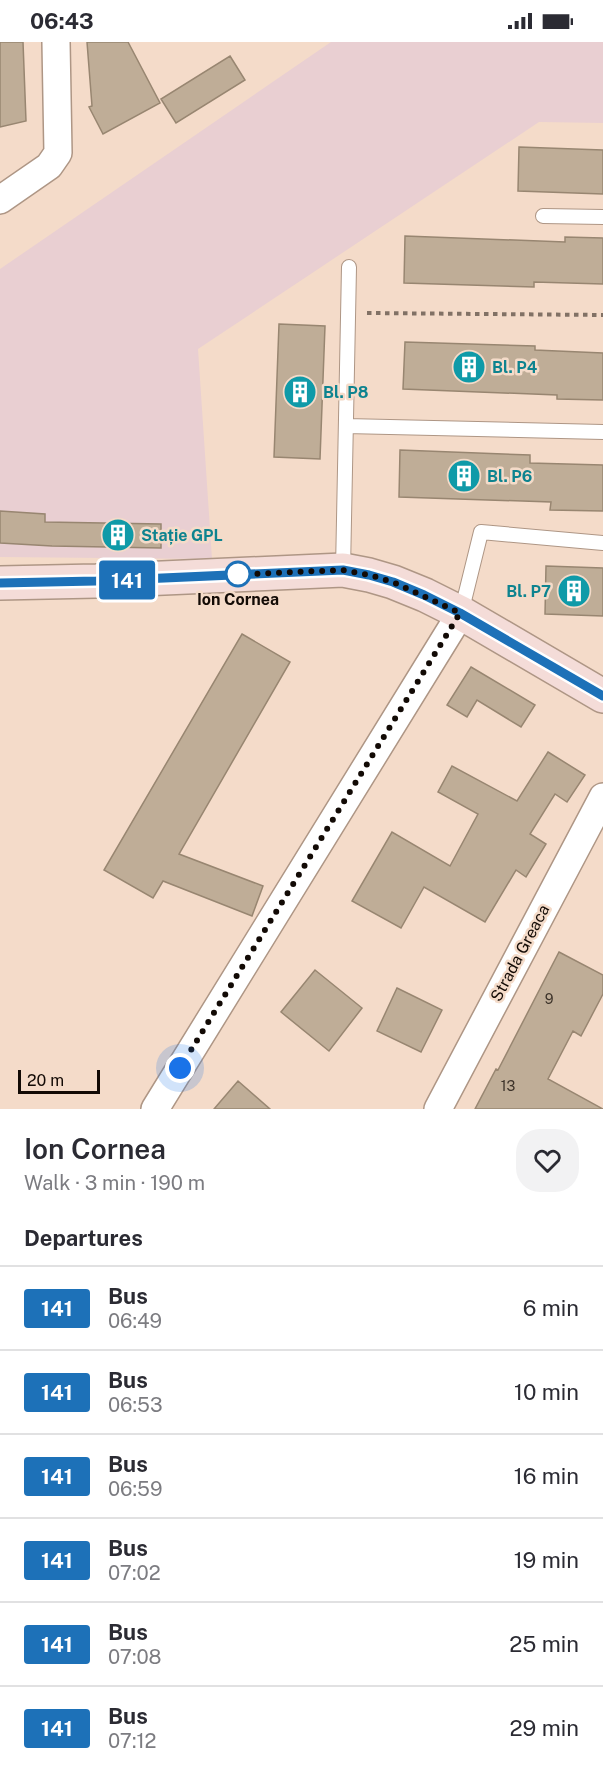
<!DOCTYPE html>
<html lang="en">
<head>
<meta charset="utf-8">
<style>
  :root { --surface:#fff; --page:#f2f2f3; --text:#2b2b33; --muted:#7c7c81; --line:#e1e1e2 }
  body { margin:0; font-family:"Public Sans",sans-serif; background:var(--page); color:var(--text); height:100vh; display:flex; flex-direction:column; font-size:22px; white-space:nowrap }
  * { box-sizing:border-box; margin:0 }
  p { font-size:20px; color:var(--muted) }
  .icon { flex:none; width:33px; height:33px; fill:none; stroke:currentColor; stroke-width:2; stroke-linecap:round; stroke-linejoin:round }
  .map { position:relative; height:1067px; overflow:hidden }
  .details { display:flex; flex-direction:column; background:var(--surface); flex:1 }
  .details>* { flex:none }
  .badge { padding:0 12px; border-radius:4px; font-size:21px; line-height:39px }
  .scale { position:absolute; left:18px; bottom:15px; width:82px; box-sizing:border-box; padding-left:6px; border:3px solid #120a05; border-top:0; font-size:16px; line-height:21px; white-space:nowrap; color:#120a05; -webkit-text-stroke:4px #f4dbc9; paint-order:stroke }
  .you { position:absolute; width:30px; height:30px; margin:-15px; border:4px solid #fff; border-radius:50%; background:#1a73e8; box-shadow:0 0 0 9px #1a73e833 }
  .map>.badge { position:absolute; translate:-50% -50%; box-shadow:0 0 0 3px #fff }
  h2 { padding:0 24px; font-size:22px; line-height:54px }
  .round { display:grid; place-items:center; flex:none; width:63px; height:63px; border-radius:24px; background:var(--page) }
  .headline { display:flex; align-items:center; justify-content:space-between; height:102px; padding:0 24px }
  h1 { font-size:28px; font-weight:600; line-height:45px }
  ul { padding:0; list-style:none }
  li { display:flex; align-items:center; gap:18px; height:84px; padding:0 24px; border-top:2px solid var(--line) }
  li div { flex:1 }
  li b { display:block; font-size:22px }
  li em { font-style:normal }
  li .badge { min-width:66px; font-weight:700; text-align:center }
  .status { display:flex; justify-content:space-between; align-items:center; height:42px; padding:0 30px; background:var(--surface); direction:ltr }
  .status svg { height:16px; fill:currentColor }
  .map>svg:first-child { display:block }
  .industrial { fill:#e9cfd2 }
  .building { fill:#bfad97; stroke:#988671; stroke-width:1.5 }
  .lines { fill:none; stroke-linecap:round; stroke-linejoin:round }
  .lane-casing { stroke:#ae9685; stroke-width:16 }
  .street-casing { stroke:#ae9685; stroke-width:30 }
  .secondary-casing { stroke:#ae9685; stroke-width:36 }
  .path { stroke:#817165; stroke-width:4; stroke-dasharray:4.5 4.5; stroke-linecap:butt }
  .lane { stroke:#fff; stroke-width:14 }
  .street { stroke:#fff; stroke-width:27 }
  .secondary { stroke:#f4dcd8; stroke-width:33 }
  .line-casing { stroke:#fff; stroke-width:14 }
  .line { stroke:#1d71b8; stroke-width:9 }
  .walk { stroke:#120a05; stroke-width:6; stroke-dasharray:0 10.8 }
  .stop-dot { fill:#fff; stroke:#1d71b8; stroke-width:3 }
  .labels { text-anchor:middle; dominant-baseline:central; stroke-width:5; stroke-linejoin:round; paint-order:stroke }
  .number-label { font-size:14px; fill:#3d332a }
  .culture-label { font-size:16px; font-weight:bold; fill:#0d838f; stroke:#f4dbc9; text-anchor:start }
  .stop-label { font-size:16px; font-weight:bold; fill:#120a05; stroke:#f4dbc9 }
  .street-label { font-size:16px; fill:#120a05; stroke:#f4dbc9 }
</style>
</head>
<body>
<div class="status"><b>06:43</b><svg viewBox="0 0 49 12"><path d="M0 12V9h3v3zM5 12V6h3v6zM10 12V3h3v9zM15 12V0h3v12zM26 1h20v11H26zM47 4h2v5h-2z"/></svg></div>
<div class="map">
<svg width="603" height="1067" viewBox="0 0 603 1067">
  <rect width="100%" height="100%" fill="#f4dbc9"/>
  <!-- industrial -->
  <path class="industrial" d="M 331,0 L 603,0 L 603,81 L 539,80 L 198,307 L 212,517 L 0,515 L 0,227 Z"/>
  <!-- building -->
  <path class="building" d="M 0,0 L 23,0 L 26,79 L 0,85 Z
    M 87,0 L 128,0 L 160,61 L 103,92 L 89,65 L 92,64 Z
    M 230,14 L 245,38 L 176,81 L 161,57 Z
    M 519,105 L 603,108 L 603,152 L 518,149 Z
    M 405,194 L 565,200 L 565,195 L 603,196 L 603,242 L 534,240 L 534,245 L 404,241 Z
    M 279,282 L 325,284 L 320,417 L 274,415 Z
    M 405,300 L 535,304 L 535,308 L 603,311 L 603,358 L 557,357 L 557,353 L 403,347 Z
    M 400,408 L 530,413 L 530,421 L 603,423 L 603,469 L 550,468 L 551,460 L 399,455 Z
    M 0,469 L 45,472 L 45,480 L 161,482 L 161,506 L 52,504 L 0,501 Z
    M 546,524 L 603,526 L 603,574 L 545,572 Z
    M 242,592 L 290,620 L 179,812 L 263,844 L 252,874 L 163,839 L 153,856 L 104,828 Z
    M 471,625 L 535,663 L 521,685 L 477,658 L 467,675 L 447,663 Z
    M 548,710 L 585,733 L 567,760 L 555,752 L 530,792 L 546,802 L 526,835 L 516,828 L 485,880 L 424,845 L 401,886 L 352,859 L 392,790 L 450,824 L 478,772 L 438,750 L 452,724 L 517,759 Z
    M 559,910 L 603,933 L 603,952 L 581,994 L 573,989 L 548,1037 L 603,1067 L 475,1067 L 496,1027 L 498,1028 Z
    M 315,928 L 362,966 L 329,1009 L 281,970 Z
    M 397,946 L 442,968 L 421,1010 L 377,989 Z
    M 238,1039 L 270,1067 L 214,1067 Z"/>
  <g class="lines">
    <!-- lane casing -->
    <g class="lane-casing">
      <path id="lane" d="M 543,174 L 603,175
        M 346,384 L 603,390
        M 343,528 L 349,225
        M 461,571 L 481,490 L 603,501"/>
    </g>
    <!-- street casing -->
    <g class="street-casing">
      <path id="street" d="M 0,158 L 49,124 L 58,111 L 56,0
        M 155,1067 L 461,571
        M 438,1067 L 603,755"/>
    </g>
    <!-- secondary casing -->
    <g class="secondary-casing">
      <path id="secondary" d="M 0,541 L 96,539 L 343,528 L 369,533 L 393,540 L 425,553 L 461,571 L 603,654"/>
    </g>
    <!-- path -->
    <path class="path" d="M 367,271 L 603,273"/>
    <!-- lane -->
    <use href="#lane" class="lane"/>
    <!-- street -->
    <use href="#street" class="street"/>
    <!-- secondary -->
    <use href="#secondary" class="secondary"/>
  </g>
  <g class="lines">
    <!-- line casing -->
    <g class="line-casing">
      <path id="line" d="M 0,541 L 96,539 L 343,528 L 369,533 L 393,540 L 424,553 L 460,571 L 603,654"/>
    </g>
    <!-- line -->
    <use href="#line" class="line"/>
    <!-- walk -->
    <path class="walk" d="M 180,1026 L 460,571 L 393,540 L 369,533 L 343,528 L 227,533 L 238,532"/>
  </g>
  <!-- icons -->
  <defs>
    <g id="building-disc" transform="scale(1.725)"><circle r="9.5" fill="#0f9aa8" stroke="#f4dbc9"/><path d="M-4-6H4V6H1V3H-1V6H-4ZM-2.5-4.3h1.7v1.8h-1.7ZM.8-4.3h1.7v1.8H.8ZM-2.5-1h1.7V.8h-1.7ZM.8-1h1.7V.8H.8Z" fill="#fff"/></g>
  </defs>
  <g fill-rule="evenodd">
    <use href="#building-disc" x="469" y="325"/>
    <use href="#building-disc" x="300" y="350"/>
    <use href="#building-disc" x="464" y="434"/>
    <use href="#building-disc" x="118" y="493"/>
    <use href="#building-disc" x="574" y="549"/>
  </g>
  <!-- markers -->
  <circle class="stop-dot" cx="238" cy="532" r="12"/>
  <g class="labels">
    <!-- number labels -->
    <g class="number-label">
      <text x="549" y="957">9</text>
      <text x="508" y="1044">13</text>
    </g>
    <!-- culture labels -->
    <g class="culture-label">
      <text x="492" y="325">Bl. P4</text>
      <text x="323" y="350">Bl. P8</text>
      <text x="487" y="434">Bl. P6</text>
      <text x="141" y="493">Stație GPL</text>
      <text x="551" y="549" text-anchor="end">Bl. P7</text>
    </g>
    <!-- stop labels -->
    <g class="stop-label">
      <text x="238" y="557">Ion Cornea</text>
    </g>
    <!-- street labels -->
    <g class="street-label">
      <text transform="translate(520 911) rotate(-62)">Strada Greaca</text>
    </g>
  </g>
</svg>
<div class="scale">20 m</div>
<div class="you" style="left:180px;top:1026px"></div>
<b class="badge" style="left:127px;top:538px;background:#1d71b8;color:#fff">141</b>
</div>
<section class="details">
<div class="headline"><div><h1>Ion Cornea</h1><p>Walk · 3 min · 190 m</p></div><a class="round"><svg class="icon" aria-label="heart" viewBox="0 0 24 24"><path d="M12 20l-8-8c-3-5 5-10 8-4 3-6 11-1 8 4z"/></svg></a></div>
<h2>Departures</h2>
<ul>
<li><span class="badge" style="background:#1d71b8;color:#fff">141</span><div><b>Bus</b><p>06:49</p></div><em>6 min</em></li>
<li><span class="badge" style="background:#1d71b8;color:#fff">141</span><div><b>Bus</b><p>06:53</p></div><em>10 min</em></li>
<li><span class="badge" style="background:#1d71b8;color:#fff">141</span><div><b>Bus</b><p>06:59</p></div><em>16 min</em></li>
<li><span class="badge" style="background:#1d71b8;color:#fff">141</span><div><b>Bus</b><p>07:02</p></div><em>19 min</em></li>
<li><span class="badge" style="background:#1d71b8;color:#fff">141</span><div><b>Bus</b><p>07:08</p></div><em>25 min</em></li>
<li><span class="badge" style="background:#1d71b8;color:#fff">141</span><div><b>Bus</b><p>07:12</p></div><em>29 min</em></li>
</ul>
</section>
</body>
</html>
